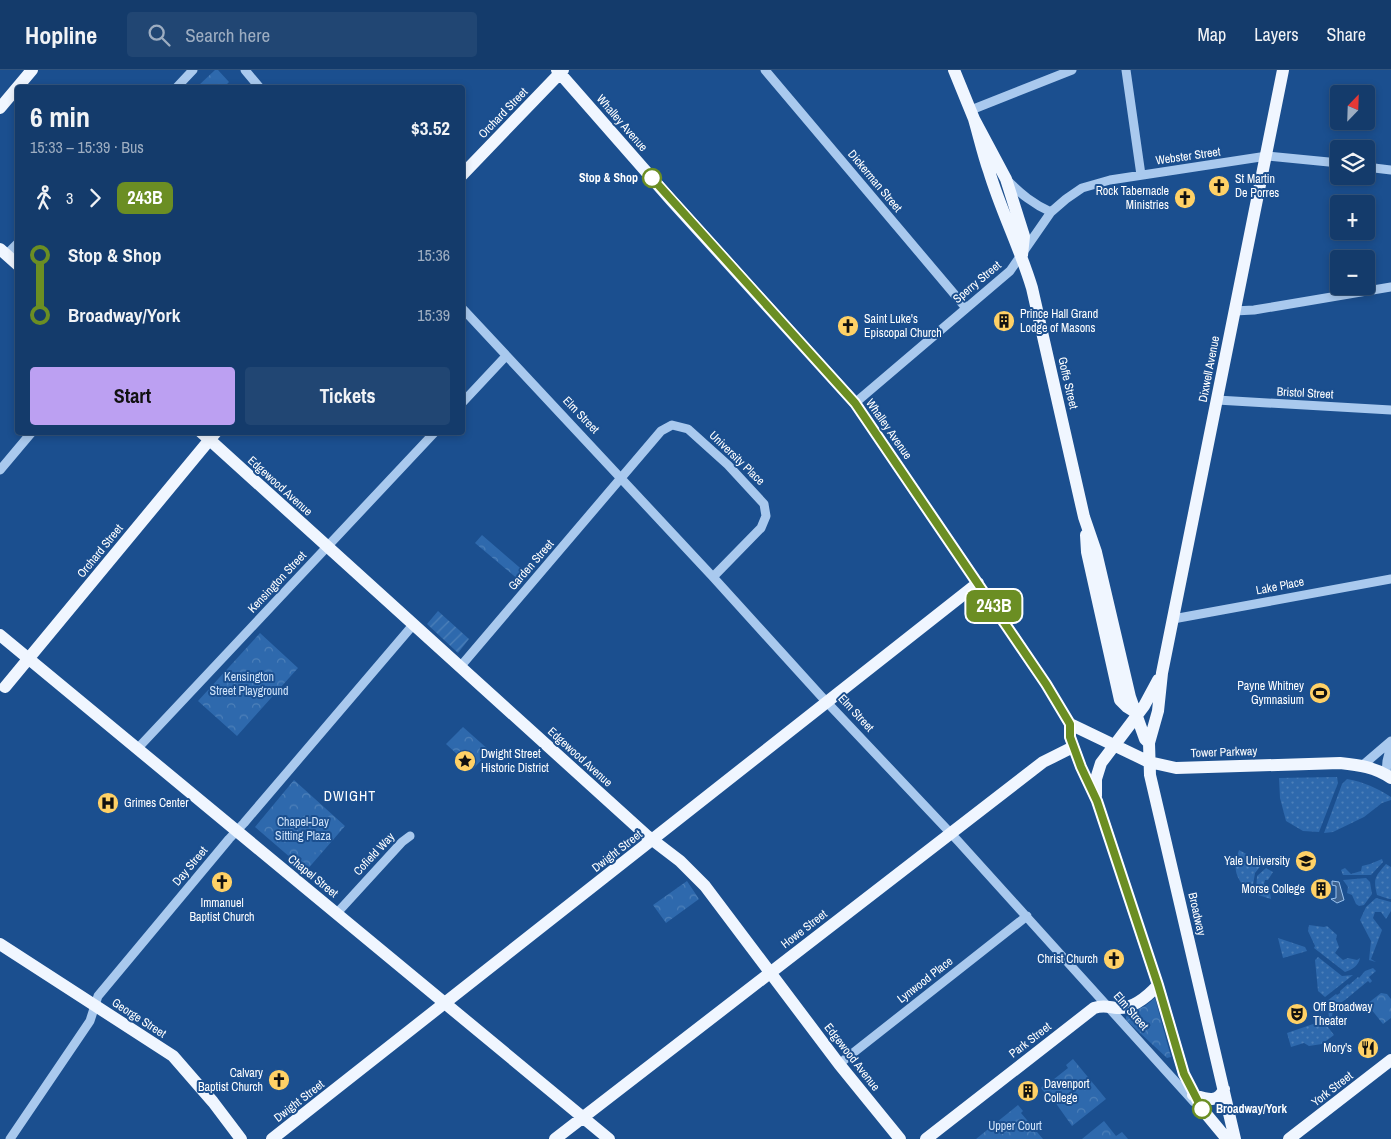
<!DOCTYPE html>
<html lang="en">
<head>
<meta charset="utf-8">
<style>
  :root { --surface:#143b6b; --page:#214673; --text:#f1f3f6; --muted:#9dadc1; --line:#33557e; --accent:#bca0f2 }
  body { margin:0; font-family:"Archivo Narrow",sans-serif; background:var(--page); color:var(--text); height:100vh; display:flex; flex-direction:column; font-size:19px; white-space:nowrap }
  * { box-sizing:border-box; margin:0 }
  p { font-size:16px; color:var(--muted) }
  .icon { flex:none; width:28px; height:28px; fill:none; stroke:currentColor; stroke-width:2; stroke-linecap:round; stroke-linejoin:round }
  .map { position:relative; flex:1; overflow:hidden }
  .panel { position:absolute; left:15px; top:15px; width:450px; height:350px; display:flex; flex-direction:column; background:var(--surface); border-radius:5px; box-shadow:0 2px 8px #0003,0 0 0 1px var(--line) }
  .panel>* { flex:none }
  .badge { padding:0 10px; border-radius:8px; font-size:18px; line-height:32px }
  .needle { width:32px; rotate:23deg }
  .buttons { position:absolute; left:1330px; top:15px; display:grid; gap:10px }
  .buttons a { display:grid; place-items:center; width:45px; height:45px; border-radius:5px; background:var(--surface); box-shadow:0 2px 8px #0003,0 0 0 1px var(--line); font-size:25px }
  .map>.badge { position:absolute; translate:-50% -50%; box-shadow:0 0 0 2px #fff }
  .legs { display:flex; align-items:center; gap:8px; height:55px; padding:0 15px; font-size:16px }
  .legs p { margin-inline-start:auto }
  .overview { display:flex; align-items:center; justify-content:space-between; height:85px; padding:0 15px }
  h1 { font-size:28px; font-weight:800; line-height:38px }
  .primary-button { display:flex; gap:10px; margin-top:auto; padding:10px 15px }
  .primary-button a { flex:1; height:58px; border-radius:5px; background:var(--accent); color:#111; font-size:20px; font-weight:800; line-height:58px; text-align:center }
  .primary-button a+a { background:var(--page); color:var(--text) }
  ul { padding:0 15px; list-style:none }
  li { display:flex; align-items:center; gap:18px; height:60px; font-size:19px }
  li i { display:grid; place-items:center; width:8px; height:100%; margin:0 6px; background:currentColor }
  li i::after { content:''; width:12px; height:12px; margin:-6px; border:4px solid; border-radius:50%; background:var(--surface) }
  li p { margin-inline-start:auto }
  li:first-child i { background:linear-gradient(#0000 50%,currentColor 0) }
  li:last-child i { background:linear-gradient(currentColor 50%,#0000 0) }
  header { display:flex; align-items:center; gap:30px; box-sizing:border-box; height:70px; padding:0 25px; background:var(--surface); border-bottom:1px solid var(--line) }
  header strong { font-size:24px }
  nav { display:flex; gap:28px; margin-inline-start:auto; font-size:18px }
  .search { width:350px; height:45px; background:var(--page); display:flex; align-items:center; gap:12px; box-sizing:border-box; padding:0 18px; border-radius:5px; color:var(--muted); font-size:19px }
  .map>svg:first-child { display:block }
  .grass { fill:url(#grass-dots) }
  .park { fill:url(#park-crowns) }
  .garden { fill:url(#garden-furrows) }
  .pitch { fill:#2e69ad }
  .water { fill:#3c6290; stroke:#9cc4f0 }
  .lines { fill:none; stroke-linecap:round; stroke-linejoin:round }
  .minor { stroke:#a9c9ee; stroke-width:9 }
  .major { stroke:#f0f6ff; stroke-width:12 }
  .line-1-casing { stroke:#fff; stroke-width:11 }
  .line-1 { stroke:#6b8e23; stroke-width:8 }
  .stop-1-dot { fill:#fff; stroke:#6b8e23; stroke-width:2.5 }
  .labels { text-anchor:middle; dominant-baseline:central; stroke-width:4; stroke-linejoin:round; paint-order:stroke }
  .street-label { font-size:12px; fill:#fff; stroke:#1b4f8f }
  .stop-label { font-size:12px; font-weight:bold; fill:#fff; stroke:#1b4f8f; text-anchor:end }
  .poi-label { font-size:12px; fill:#fff; stroke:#1b4f8f; text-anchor:start }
  .park-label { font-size:12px; fill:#cfe3fa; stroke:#1b4f8f }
  .neighbourhood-label { font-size:14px; letter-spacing:1px; fill:#fff; stroke:#1b4f8f }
</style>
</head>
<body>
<header>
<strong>Hopline</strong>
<div class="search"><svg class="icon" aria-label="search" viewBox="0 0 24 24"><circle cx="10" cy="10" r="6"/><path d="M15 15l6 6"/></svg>Search here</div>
<nav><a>Map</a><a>Layers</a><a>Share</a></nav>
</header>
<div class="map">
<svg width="1391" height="1069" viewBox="0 0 1391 1069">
  <defs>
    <pattern id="grass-dots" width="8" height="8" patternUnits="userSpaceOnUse" patternTransform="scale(1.25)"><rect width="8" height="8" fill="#2e69ad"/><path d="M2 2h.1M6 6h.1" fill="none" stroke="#4d80b9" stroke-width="1.8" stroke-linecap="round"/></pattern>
    <pattern id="park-crowns" width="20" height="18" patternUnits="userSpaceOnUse" patternTransform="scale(1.25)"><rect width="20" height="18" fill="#2e69ad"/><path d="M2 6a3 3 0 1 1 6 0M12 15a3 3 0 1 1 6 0" fill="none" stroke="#4d80b9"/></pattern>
    <pattern id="garden-furrows" width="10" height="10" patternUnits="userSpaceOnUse" patternTransform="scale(1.25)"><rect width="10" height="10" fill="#2e69ad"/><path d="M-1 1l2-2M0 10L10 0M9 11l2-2" fill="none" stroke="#4d80b9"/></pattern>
  </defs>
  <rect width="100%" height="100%" fill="#1b4f8f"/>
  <!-- grass -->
  <path class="grass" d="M 1337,707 L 1338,713 L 1319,762 L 1303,761 L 1286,751 L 1280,728 L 1279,708 Z
    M 1347,709 C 1364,712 1377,718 1391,727 L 1391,730 L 1382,733 L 1364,747 L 1333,762 L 1324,763 L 1342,714 Z
    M 1239,780 L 1263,793 L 1255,803 L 1252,821 L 1249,823 C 1236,807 1232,801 1239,780 Z
    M 1382,789 L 1383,792 L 1371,805 L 1343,805 L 1341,800 L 1345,798 L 1351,804 L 1361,801 L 1362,796 L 1370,794 Z
    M 1386,794 L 1391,797 L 1391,829 L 1389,829 L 1377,825 C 1373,808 1375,807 1386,794 Z
    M 1266,798 L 1273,802 L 1268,810 L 1265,810 L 1264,814 L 1269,816 L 1271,829 L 1258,825 L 1256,821 L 1257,806 Z
    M 1366,808 L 1370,812 L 1372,824 L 1364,835 L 1359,836 L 1356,834 L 1352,825 L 1347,823 L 1348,817 L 1343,810 Z
    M 1376,828 L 1391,832 L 1391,841 L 1386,849 L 1381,842 L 1375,842 L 1373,848 L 1382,860 L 1371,889 L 1376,892 L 1369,890 L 1371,871 L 1360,850 L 1366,837 Z
    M 1309,855 L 1324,857 L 1327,856 L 1337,865 L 1336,869 L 1339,877 L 1335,883 L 1343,890 L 1348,888 L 1357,890 L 1360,888 C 1359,895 1352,900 1345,902 L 1314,878 L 1315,876 L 1308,861 Z
    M 1278,868 L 1305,877 L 1307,881 L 1283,888 Z
    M 1318,887 L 1342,906 L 1353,905 L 1325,927 L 1318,921 L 1315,890 Z
    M 1373,898 L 1376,901 L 1369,907 L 1372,911 L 1370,913 L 1368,911 L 1345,930 L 1333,937 L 1332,947 L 1329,947 L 1327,931 L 1336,924 L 1337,925 L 1340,923 L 1340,921 L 1348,914 L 1349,915 L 1358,907 L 1359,908 L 1365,901 Z
    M 1319,952 L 1320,954 L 1324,952 L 1334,965 L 1322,974 L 1309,976 L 1304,973 L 1291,977 L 1287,963 Z"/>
  <!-- park -->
  <path class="park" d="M 215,0 L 218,0 L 229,12 L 224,17 L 199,17 L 198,16 Z
    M 482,465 L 526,503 L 520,511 L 475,473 Z
    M 260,563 L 298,598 L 237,666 L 198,631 Z
    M 463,657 L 490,681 L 473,699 L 446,674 Z
    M 294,710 L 345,756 L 306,801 L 255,757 Z
    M 687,811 L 699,829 L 666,853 L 653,835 Z
    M 1381,923 L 1387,924 L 1391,929 L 1391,948 L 1383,954 L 1367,934 Z
    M 1155,928 L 1171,987 L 1167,988 L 1126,950 L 1126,947 L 1128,944 L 1145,936 Z
    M 1073,989 L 1106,1029 L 1072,1056 L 1050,1025 L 1048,1027 L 1041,1018 L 1043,1016 L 1044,1017 L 1068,998 L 1066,995 Z
    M 1018,1035 L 1023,1041 L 1021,1043 L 1043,1069 L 976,1069 Z
    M 1104,1051 L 1116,1066 L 1122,1062 L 1128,1069 L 1082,1069 Z"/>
  <!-- garden -->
  <path class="garden" d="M 438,541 L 469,569 L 458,583 L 427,554 Z"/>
  <!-- pitch -->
  <path class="pitch" d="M 324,743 L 340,757 L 317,784 L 301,770 Z"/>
  <!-- water -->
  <path class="water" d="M 1332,811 L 1339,812 L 1344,830 L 1337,833 L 1331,829 L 1336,828 L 1336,816 L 1332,815 Z"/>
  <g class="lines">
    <!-- minor -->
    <path class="minor" d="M 245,0 L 260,18
      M 765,0 L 966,238
      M 1126,0 L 1141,105
      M 176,18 L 193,0
      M 971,40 L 1072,0
      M 1366,97 L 1391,100
      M 1007,110 C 1021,124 1033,134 1051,142
      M 6,185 L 18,173
      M 462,238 L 713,507 L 821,626 L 958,771 L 1194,1032
      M 1234,241 L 1254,240 L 1391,217
      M 1217,330 L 1391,340
      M 462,333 L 506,286
      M 855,333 L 1010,201 L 1051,142 L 1066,129 L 1082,118 L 1110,110 L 1267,86 L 1339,93
      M 0,400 L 32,362
      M 1173,549 L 1391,509
      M 460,597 L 661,361 L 672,355 L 688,359 L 728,395 L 764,434 L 766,446 L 761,458 L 713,507
      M 138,678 L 435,362
      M 1363,695 L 1391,671
      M 1386,704 L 1387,691 L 1391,675
      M 337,843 L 402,772 L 410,766
      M 839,994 L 1027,846
      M 10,1069 L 90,951 L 98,926 L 229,769 L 244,753 L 413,555"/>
    <!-- major -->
    <path class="major" d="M 557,0 L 671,130 L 855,333 L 1046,614 L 1070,654 L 1070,667 L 1081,697 L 1097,731 L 1158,915 L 1184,1004 L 1202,1039 L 1227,1069
      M 954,0 L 974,49 L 1006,109 L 1024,166 L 1022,185
      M 0,38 L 32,0
      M 974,49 C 979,66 983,84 989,101 C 1001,141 1020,178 1032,218 L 1084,447 L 1096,482 L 1130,627 L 1145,669 L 1149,673
      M 462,105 L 563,0
      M 0,179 L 18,195
      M 201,362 L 646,765 L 680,791 L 705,816 L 839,994 L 900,1069
      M 1086,465 L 1087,482 L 1120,630 L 1127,637 L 1135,642
      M 0,565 L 609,1069
      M 5,617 L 216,362
      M 1070,654 L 1149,692 L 1176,698 L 1340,693 C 1359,695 1375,697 1391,708
      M 1096,726 L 1096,709 L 1101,693 L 1144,636 L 1158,610
      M 0,874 L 173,986 L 213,1032 L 241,1069
      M 1193,1025 C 1206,1029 1218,1034 1224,1019
      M 272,1069 L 978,513
      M 555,1069 L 1043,692 L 1073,677
      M 926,1069 L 1094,938 C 1103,935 1108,937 1117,938 C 1133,939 1148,926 1158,915
      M 1235,1069 L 1150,705 L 1149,673 L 1158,641 L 1162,603 L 1283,0
      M 1289,1069 L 1391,990"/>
  </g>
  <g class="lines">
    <!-- line-1 casing -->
    <g class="line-1-casing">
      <path id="line-1" d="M 652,108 L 855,333 L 1046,614 L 1070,654 L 1070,667 L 1081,697 L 1097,731 L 1158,915 L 1184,1004 L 1202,1039"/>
    </g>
    <!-- line-1 -->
    <use href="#line-1" class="line-1"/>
  </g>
  <!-- icons -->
  <defs>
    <g id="church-disc" transform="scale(1.125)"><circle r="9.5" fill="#ffd166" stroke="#1b4f8f"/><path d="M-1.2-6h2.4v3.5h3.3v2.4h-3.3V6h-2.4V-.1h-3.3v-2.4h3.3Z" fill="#111"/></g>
    <g id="building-disc" transform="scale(1.125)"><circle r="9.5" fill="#ffd166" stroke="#1b4f8f"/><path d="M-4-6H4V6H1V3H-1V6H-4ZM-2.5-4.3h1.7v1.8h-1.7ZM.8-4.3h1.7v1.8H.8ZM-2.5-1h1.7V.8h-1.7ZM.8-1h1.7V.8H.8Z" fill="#111"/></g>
    <g id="stadium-disc" transform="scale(1.125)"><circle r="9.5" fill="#ffd166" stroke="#1b4f8f"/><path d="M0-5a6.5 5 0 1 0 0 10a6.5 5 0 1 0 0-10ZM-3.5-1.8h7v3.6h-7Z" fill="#111"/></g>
    <g id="sight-disc" transform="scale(1.125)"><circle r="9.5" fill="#ffd166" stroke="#1b4f8f"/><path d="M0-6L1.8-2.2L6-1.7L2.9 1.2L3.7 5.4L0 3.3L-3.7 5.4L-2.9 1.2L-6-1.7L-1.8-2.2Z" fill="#111"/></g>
    <g id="hospital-disc" transform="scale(1.125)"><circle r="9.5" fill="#ffd166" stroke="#1b4f8f"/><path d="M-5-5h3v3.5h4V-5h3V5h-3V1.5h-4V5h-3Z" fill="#111"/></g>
    <g id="university-disc" transform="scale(1.125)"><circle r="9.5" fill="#ffd166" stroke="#1b4f8f"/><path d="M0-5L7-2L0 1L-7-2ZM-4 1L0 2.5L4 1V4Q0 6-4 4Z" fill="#111"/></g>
    <g id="theatre-disc" transform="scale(1.125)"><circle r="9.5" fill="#ffd166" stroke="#1b4f8f"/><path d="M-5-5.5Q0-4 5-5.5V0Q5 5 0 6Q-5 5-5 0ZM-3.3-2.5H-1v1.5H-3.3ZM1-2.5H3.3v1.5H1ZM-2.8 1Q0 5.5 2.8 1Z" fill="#111"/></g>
    <g id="restaurant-disc" transform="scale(1.125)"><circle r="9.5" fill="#ffd166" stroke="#1b4f8f"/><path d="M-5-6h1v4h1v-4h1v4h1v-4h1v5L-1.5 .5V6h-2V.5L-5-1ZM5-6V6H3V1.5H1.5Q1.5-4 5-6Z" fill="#111"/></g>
  </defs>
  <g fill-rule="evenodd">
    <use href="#church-disc" x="1219" y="116"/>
    <use href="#church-disc" x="1185" y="128"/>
    <use href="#building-disc" x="1004" y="251"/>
    <use href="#church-disc" x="848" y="256"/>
    <use href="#stadium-disc" x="1320" y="623"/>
    <use href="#sight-disc" x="465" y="691"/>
    <use href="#hospital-disc" x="108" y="733"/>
    <use href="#university-disc" x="1306" y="791"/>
    <use href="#church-disc" x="222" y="812"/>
    <use href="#building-disc" x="1321" y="819"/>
    <use href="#church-disc" x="1114" y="889"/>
    <use href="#theatre-disc" x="1297" y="944"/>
    <use href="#restaurant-disc" x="1368" y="978"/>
    <use href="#church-disc" x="279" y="1010"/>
    <use href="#building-disc" x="1028" y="1021"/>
  </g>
  <!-- markers -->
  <g class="stop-1-dot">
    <circle cx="652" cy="108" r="9"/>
    <circle cx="1202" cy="1039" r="9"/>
  </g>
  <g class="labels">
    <!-- street labels -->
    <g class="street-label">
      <text transform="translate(503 43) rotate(-46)">Orchard Street</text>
      <text transform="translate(622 53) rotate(49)">Whalley Avenue</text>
      <text transform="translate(1188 86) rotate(-8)">Webster Street</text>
      <text transform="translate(875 111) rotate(50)">Dickerman Street</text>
      <text transform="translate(977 212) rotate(-40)">Sperry Street</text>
      <text transform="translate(1209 299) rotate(-79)">Dixwell Avenue</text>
      <text transform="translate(1068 313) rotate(77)">Goffe Street</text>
      <text transform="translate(1305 323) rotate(3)">Bristol Street</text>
      <text transform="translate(581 345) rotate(46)">Elm Street</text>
      <text transform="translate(889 359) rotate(55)">Whalley Avenue</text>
      <text transform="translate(737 388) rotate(44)">University Place</text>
      <text transform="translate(280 416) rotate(42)">Edgewood Avenue</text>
      <text transform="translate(100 481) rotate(-51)">Orchard Street</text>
      <text transform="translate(531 495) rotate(-49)">Garden Street</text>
      <text transform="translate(277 512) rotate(-47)">Kensington Street</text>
      <text transform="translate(1280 516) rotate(-11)">Lake Place</text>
      <text transform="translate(856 643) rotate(47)">Elm Street</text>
      <text transform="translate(1224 682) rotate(-2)">Tower Parkway</text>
      <text transform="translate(580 687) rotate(42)">Edgewood Avenue</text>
      <text transform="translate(617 781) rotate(-38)">Dwight Street</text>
      <text transform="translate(374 784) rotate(-47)">Cofield Way</text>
      <text transform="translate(190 796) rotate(-50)">Day Street</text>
      <text transform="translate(313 806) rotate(39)">Chapel Street</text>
      <text transform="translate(1197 844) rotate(77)">Broadway</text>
      <text transform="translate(804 859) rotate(-38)">Howe Street</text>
      <text transform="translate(925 910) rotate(-38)">Lynwood Place</text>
      <text transform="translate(1131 941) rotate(49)">Elm Street</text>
      <text transform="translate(139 948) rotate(33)">George Street</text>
      <text transform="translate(1030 970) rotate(-38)">Park Street</text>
      <text transform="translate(852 987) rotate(52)">Edgewood Avenue</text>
      <text transform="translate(1332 1019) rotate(-38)">York Street</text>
      <text transform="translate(299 1031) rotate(-38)">Dwight Street</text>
    </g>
    <!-- stop labels -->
    <g class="stop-label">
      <text x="638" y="108">Stop &amp; Shop</text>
      <text x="1216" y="1039" text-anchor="start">Broadway/York</text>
    </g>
    <!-- poi labels -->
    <g class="poi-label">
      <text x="1235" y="109">St Martin<tspan x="1235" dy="14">De Porres</tspan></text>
      <text x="1169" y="121" text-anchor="end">Rock Tabernacle<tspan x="1169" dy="14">Ministries</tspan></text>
      <text x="1020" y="244">Prince Hall Grand<tspan x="1020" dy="14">Lodge of Masons</tspan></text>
      <text x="864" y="249">Saint Luke's<tspan x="864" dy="14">Episcopal Church</tspan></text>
      <text x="1304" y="616" text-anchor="end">Payne Whitney<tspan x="1304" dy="14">Gymnasium</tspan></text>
      <text x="481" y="684">Dwight Street<tspan x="481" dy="14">Historic District</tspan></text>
      <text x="124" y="733">Grimes Center</text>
      <text x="1290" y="791" text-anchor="end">Yale University</text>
      <text x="1305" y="819" text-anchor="end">Morse College</text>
      <text x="222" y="833" text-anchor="middle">Immanuel<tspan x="222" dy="14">Baptist Church</tspan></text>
      <text x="1098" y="889" text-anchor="end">Christ Church</text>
      <text x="1313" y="937">Off Broadway<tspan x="1313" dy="14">Theater</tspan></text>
      <text x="1352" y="978" text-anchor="end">Mory's</text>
      <text x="263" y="1003" text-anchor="end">Calvary<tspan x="263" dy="14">Baptist Church</tspan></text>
      <text x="1044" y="1014">Davenport<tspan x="1044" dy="14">College</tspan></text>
    </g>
    <!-- park labels -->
    <g class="park-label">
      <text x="249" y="607">Kensington<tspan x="249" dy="14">Street Playground</tspan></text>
      <text x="303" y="752">Chapel-Day<tspan x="303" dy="14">Sitting Plaza</tspan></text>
      <text x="1015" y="1056">Upper Court</text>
    </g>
    <!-- neighbourhood labels -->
    <g class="neighbourhood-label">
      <text x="350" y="726">DWIGHT</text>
    </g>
  </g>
</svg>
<div class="buttons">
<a><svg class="needle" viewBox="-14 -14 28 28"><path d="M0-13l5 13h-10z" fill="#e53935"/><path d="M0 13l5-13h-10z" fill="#9dadc1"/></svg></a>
<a><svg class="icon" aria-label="layers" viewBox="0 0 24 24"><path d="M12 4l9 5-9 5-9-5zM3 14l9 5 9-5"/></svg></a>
<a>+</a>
<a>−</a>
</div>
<b class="badge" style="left:994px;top:536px;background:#6b8e23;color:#fff">243B</b>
<section class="panel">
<div class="overview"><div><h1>6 min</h1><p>15:33 – 15:39 · Bus</p></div><b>$3.52</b></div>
<div class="legs"><svg class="icon" aria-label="walk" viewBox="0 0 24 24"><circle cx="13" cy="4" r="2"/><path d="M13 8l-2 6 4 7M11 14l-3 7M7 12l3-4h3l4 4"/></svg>3<svg class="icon" aria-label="forward" viewBox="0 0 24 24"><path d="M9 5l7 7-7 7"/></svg><b class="badge" style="background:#6b8e23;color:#fff">243B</b></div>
<ul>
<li><i style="color:#6b8e23"></i><b>Stop &amp; Shop</b><p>15:36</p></li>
<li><i style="color:#6b8e23"></i><b>Broadway/York</b><p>15:39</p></li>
</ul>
<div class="primary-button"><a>Start</a><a>Tickets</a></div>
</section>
</div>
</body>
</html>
